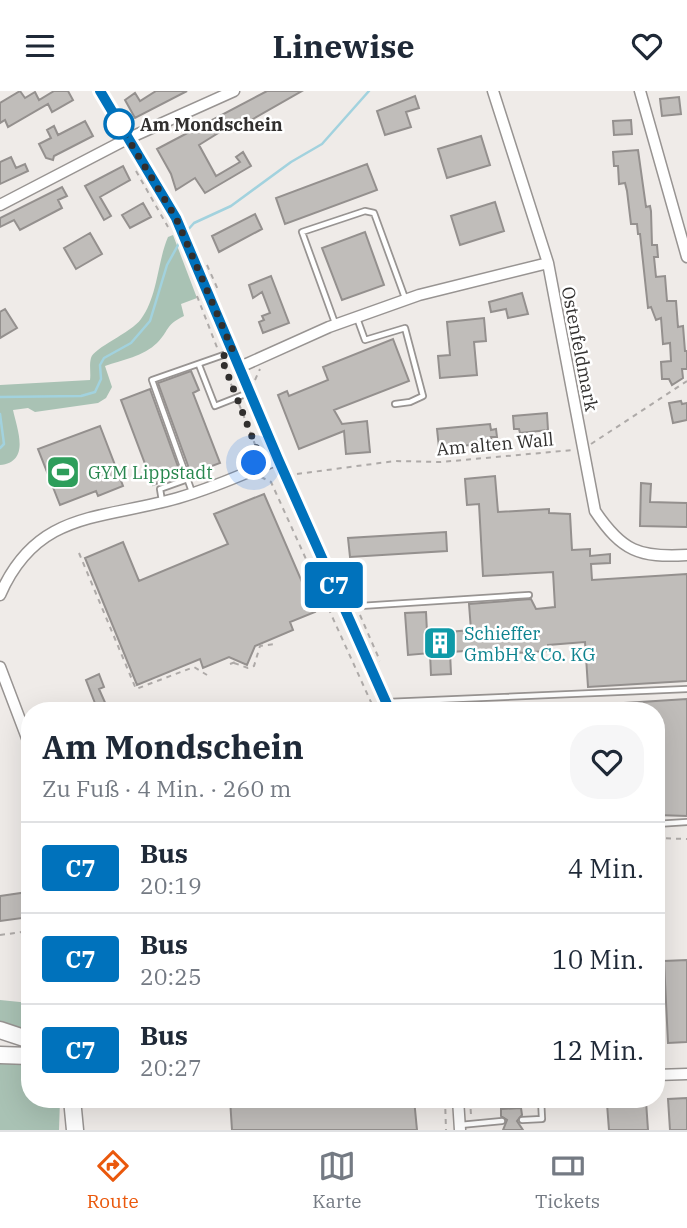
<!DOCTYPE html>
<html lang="de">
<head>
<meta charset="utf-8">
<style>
  :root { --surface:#fff; --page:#f6f6f7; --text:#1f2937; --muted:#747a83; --line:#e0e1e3; --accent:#ea580c }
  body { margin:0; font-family:"IBM Plex Serif",serif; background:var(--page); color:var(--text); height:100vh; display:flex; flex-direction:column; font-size:26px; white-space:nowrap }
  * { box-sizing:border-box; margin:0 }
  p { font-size:23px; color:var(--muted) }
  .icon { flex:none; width:38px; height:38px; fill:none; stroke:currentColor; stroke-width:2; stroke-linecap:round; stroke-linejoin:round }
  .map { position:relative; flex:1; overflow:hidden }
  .drawer { position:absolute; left:21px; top:611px; width:644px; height:406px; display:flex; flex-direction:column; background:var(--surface); border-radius:28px; box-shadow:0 7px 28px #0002 }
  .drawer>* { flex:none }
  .badge { padding:0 14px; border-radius:5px; font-size:24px; line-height:46px }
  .you { position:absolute; width:35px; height:35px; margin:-18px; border:5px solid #fff; border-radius:50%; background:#1a73e8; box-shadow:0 0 0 10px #1a73e833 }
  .map>.badge { position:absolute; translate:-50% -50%; box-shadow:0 0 0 4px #fff }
  .round { display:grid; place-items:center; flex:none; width:74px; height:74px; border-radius:28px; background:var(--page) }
  .summary { display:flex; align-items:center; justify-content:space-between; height:119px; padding:0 21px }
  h1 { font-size:33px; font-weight:700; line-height:52px }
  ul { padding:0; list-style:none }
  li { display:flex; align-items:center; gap:21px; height:91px; padding:0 21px; border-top:2px solid var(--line) }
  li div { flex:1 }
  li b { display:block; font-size:26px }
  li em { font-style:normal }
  li .badge { min-width:77px; font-weight:700; text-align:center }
  header { display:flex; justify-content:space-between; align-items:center; height:91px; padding:0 21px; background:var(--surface); font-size:32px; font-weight:700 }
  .menu { display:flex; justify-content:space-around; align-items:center; height:98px; border-top:2px solid var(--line); background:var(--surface); font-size:19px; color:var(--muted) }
  .menu a { display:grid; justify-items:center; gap:4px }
  .menu .active { color:var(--accent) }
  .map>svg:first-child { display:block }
  .green { fill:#a9c2b4 }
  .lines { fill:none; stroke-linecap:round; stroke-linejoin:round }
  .stream { stroke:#a2d2de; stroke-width:2.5 }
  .building { fill:#c0bdba; stroke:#94908e; stroke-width:2 }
  .service-casing { stroke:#989492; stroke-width:8 }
  .minor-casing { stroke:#989492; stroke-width:13 }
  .trunk-casing { stroke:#989492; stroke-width:19 }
  .path { stroke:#aeaaa8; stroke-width:2; stroke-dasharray:5 5; stroke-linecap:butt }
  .service { stroke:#fff; stroke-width:4.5 }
  .minor { stroke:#fff; stroke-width:10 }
  .trunk { stroke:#fff; stroke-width:16 }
  .line-casing { stroke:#fff; stroke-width:16 }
  .line { stroke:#0072bc; stroke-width:10 }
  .walk { stroke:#312f2e; stroke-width:7; stroke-dasharray:0 12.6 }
  .stop-dot { fill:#fff; stroke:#0072bc; stroke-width:3.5 }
  .labels { text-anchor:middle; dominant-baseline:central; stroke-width:5; stroke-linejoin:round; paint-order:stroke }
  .stop-label { font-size:18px; font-weight:bold; fill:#312f2e; stroke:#fff; text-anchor:start }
  .street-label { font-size:18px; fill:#312f2e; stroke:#fff }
  .leisure-label { font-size:18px; fill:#27864d; stroke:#fff; text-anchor:start }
  .culture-label { font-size:18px; fill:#0d838f; stroke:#fff; text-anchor:start }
</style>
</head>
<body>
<header><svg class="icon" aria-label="menu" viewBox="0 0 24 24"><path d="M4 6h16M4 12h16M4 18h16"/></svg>Linewise<svg class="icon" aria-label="heart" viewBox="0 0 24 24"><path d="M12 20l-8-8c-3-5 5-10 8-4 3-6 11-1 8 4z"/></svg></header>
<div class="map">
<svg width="687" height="1039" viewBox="0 0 687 1039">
  <rect width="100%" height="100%" fill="#efebe8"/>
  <!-- green -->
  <path class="green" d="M 173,144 L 197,207 L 181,213 L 184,225 C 164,235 170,239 157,252 C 144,265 122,269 105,275 L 112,296 L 106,307 L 98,312 L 35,321 L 28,317 L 13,319 C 17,338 31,371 0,374 L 0,294 L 90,289 C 91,282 89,274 91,267 C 93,257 131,242 141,228 C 158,205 157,172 168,146 Z
    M 0,909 L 30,912 L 30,941 L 0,931 Z
    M 4,971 L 30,974 L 30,1008 L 60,1008 L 59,1039 L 0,1039 L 0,973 Z"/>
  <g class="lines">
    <!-- stream -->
    <path class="stream" d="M 186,141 L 194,132 L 231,115 L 291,71 L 322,53 L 369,0
      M 0,306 L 81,305 L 95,301 L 101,288 L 100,274 L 104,267 L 131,252 L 150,230 L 167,174 L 182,147
      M 0,323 L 4,353 L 0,357"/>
  </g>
  <!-- building -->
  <path class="building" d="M 20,0 L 25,7 L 35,1 L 39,9 L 54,0 L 68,0 L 73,9 L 52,21 L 48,13 L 8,36 L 5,29 L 0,32 L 0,12 Z
    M 156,0 L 187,0 L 135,27 L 125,9 L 135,2 L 140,10 Z
    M 267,0 L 302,0 L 239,36 L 237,33 L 228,36 L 199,54 L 216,85 L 240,71 L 236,66 L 243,61 L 251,75 L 205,102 L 195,87 L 176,99 L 171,83 L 157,58 Z
    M 415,5 L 419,17 L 406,21 L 411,36 L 385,44 L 377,20 Z
    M 679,6 L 681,23 L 662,25 L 660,8 Z
    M 631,29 L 632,43 L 614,44 L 613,30 Z
    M 85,30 L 93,45 L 54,65 L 53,69 L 46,67 L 39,53 L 51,47 L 47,39 L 54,35 L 58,44 Z
    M 481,45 L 490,74 L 447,87 L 438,58 Z
    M 638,59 L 646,116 L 650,115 L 651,120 L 652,154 L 657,154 L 658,166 L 654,166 L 656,186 L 665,185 L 667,210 L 676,210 L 678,236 L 683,235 L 685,260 L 687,260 L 687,278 L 682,278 L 683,287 L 672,294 L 669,288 L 662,288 L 661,271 L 671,270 L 670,252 L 663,253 L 661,227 L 656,229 L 651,216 L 648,217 L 640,143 L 638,143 L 637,133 L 631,133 L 627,100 L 625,92 L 619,93 L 618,75 L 614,75 L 613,61 Z
    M 11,66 L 16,77 L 25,73 L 28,80 L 0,93 L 0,71 Z
    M 367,73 L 377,99 L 285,133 L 276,107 Z
    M 123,75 L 130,89 L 100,106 L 111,125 L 104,129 L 85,95 Z
    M 62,96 L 67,105 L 58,109 L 62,117 L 20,139 L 14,129 L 0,136 L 0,127 Z
    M 495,111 L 504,140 L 460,154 L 451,125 Z
    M 143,112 L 151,126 L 130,137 L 122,124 Z
    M 255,123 L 262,138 L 219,161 L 212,145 Z
    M 365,141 L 384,194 L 342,209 L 322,157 Z
    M 90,142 L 102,163 L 76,178 L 64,157 Z
    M 271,185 L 289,232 L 263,242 L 259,231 L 264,229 L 262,225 L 270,222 L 262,201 L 253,207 L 249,194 Z
    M 522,202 L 528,223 L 508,227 L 506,218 L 491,221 L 489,211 Z
    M 5,218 L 17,237 L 0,247 L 0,221 Z
    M 484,227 L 486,250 L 474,251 L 477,284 L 440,287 L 438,265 L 450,264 L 447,231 Z
    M 393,248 L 409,290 L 334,319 L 342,333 L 367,330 L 370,361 L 346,363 L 344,340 L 299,358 L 278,304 L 287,300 L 289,305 L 328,289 L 323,276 Z
    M 191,280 L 199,299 L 193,302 L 220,372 L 191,383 L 158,292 Z
    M 150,298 L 181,384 L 153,394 L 121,309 Z
    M 681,310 L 682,313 L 687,312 L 687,329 L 673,332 L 669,312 Z
    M 547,322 L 548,339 L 520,342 L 519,338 L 514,338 L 513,325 Z
    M 490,333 L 491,339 L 496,338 L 497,346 L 491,346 L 492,352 L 439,357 L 437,338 Z
    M 100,335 L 123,395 L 98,405 L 96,400 L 60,414 L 38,358 Z
    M 495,385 L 498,421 L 549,418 L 549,422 L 570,423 L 572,459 L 590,458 L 590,465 L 610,463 L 610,472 L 591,473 L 592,489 L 687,483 L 687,590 L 588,596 L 585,551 L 548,554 L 548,560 L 482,564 L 482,559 L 450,561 L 451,583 L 431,584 L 430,562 L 408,564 L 405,522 L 426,521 L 427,541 L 436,542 L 471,539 L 469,513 L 531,508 L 536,518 L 555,516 L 553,481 L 483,485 L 479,413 L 467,414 L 465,388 Z
    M 641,392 L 651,393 L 650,411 L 687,412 L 687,436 L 640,435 Z
    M 264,403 L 315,521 L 290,531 L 293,539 L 255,555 L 247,574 L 229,566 L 203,577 L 200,568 L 137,594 L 85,467 L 123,451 L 139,490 L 228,453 L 214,423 Z
    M 446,441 L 447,460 L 350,466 L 348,447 Z
    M 99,583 L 104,596 L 99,598 L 107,616 L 98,620 L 86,589 Z
    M 687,608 L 687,725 L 656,724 L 656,620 L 609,620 L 609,613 Z
    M 28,801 L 30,826 L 0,830 L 0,805 Z
    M 687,869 L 687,951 L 668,952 L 664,870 Z
    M 687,1007 L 687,1039 L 670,1039 L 668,1008 Z
    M 230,1008 L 414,1008 L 417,1039 L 232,1039 Z
    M 646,1010 L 648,1039 L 609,1039 L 607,1013 Z
    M 521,1017 L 522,1024 L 517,1030 L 523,1039 L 503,1039 L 507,1029 L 501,1025 L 501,1018 Z"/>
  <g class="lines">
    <!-- service casing -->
    <g class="service-casing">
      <path id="service" d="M 357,227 L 365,249 L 405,237 L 423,305 L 410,311 L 395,313
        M 335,232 L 302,141 L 365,120 L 374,122 L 405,207
        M 199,274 L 215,315 L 248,302
        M 192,401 L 152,289 L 232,261
        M 162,410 L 160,398 L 188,388
        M 345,516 L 529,504
        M 387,611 L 687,598
        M 656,733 L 687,731
        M 522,1029 L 542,1028 L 541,1008
        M 460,1034 L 502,1030"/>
    </g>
    <!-- minor casing -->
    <g class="minor-casing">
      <path id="minor" d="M 100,0 L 176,127 L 278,368 L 390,620
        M 493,0 L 548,172 L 595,420 C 622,460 639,467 687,464
        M 640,0 L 687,166
        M 0,114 L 127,48 L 234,0
        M 240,276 L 329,236 L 419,204 L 548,172
        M 0,504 C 37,419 101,429 178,407 C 212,397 245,383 278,368
        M 0,576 L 30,655
        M 656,984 L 687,983
        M 458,1008 L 460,1039"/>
    </g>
    <!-- trunk casing -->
    <g class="trunk-casing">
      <path id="trunk" d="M 0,939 L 30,949
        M 0,964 L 30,965
        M 72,1008 L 75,1039"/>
    </g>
    <!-- path -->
    <path class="path" d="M 136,80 L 168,136
      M 207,174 L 219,201
      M 197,205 L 218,259
      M 224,274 L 234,301
      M 255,289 L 260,278
      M 239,313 L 258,361 L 256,366
      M 591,353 L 687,290
      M 297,383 L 395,370 L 441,371 L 573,359
      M 261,386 L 271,391 L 375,620
      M 79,462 L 136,598 L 194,576 L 207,584
      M 338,476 L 353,509
      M 360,524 L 380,570
      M 234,572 L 248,577 L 254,575 L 260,555 L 275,553
      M 230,573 L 238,570
      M 656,747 L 687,748
      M 0,844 L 30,840
      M 445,1008 L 446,1039
      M 470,1008 L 471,1024"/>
    <!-- service -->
    <use href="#service" class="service"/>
    <!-- minor -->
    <use href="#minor" class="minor"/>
    <!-- trunk -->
    <use href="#trunk" class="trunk"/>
  </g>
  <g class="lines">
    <!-- line casing -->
    <g class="line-casing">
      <path id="line" d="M 100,0 L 176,127 L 278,368 L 390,620"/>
    </g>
    <!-- line -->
    <use href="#line" class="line"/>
    <!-- walk -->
    <path class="walk" d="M 119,33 L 176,127 L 233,260 L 221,266 L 258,361 L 254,372"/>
  </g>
  <!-- icons -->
  <defs>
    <g id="stadium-square" transform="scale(1.75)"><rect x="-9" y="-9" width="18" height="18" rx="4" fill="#2e9e5b" stroke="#fff"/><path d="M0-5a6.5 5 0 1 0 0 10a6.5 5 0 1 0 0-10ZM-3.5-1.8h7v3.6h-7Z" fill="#fff"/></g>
    <g id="building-square" transform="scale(1.75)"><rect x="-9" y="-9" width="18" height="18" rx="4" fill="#0f9aa8" stroke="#fff"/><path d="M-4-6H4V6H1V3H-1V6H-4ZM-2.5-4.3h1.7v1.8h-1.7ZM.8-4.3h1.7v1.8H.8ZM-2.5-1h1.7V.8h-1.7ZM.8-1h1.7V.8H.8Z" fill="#fff"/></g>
  </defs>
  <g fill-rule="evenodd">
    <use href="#stadium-square" x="63" y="381"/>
    <use href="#building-square" x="440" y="552"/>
  </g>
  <!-- markers -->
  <circle class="stop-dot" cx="119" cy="33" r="14"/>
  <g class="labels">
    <!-- stop labels -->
    <g class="stop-label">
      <text x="140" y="33">Am Mondschein</text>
    </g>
    <!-- street labels -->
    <g class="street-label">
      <text transform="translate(580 258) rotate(79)">Ostenfeldmark</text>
      <text transform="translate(495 353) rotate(-5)">Am alten Wall</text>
    </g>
    <!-- leisure labels -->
    <g class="leisure-label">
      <text x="88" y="381">GYM Lippstadt</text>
    </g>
    <!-- culture labels -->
    <g class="culture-label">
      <text x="464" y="542">Schieffer<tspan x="464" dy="21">GmbH &amp; Co. KG</tspan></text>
    </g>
  </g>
</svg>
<div class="you" style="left:254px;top:372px"></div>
<b class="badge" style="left:334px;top:494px;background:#0072bc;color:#fff">C7</b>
<section class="drawer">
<div class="summary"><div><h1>Am Mondschein</h1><p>Zu Fuß · 4 Min. · 260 m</p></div><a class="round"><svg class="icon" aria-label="heart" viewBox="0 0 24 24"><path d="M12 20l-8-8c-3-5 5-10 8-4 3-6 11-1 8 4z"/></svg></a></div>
<ul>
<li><span class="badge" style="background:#0072bc;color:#fff">C7</span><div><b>Bus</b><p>20:19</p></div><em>4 Min.</em></li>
<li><span class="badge" style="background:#0072bc;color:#fff">C7</span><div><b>Bus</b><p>20:25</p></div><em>10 Min.</em></li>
<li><span class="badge" style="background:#0072bc;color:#fff">C7</span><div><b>Bus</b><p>20:27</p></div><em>12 Min.</em></li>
</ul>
</section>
</div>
<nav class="menu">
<a class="active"><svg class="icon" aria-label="directions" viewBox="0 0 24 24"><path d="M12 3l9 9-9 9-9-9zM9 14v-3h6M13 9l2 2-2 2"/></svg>Route</a>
<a><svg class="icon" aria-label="map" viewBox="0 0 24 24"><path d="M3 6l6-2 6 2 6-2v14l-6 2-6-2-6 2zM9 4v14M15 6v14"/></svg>Karte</a>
<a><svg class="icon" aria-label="tickets" viewBox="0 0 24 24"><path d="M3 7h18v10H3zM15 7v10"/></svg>Tickets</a>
</nav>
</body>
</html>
